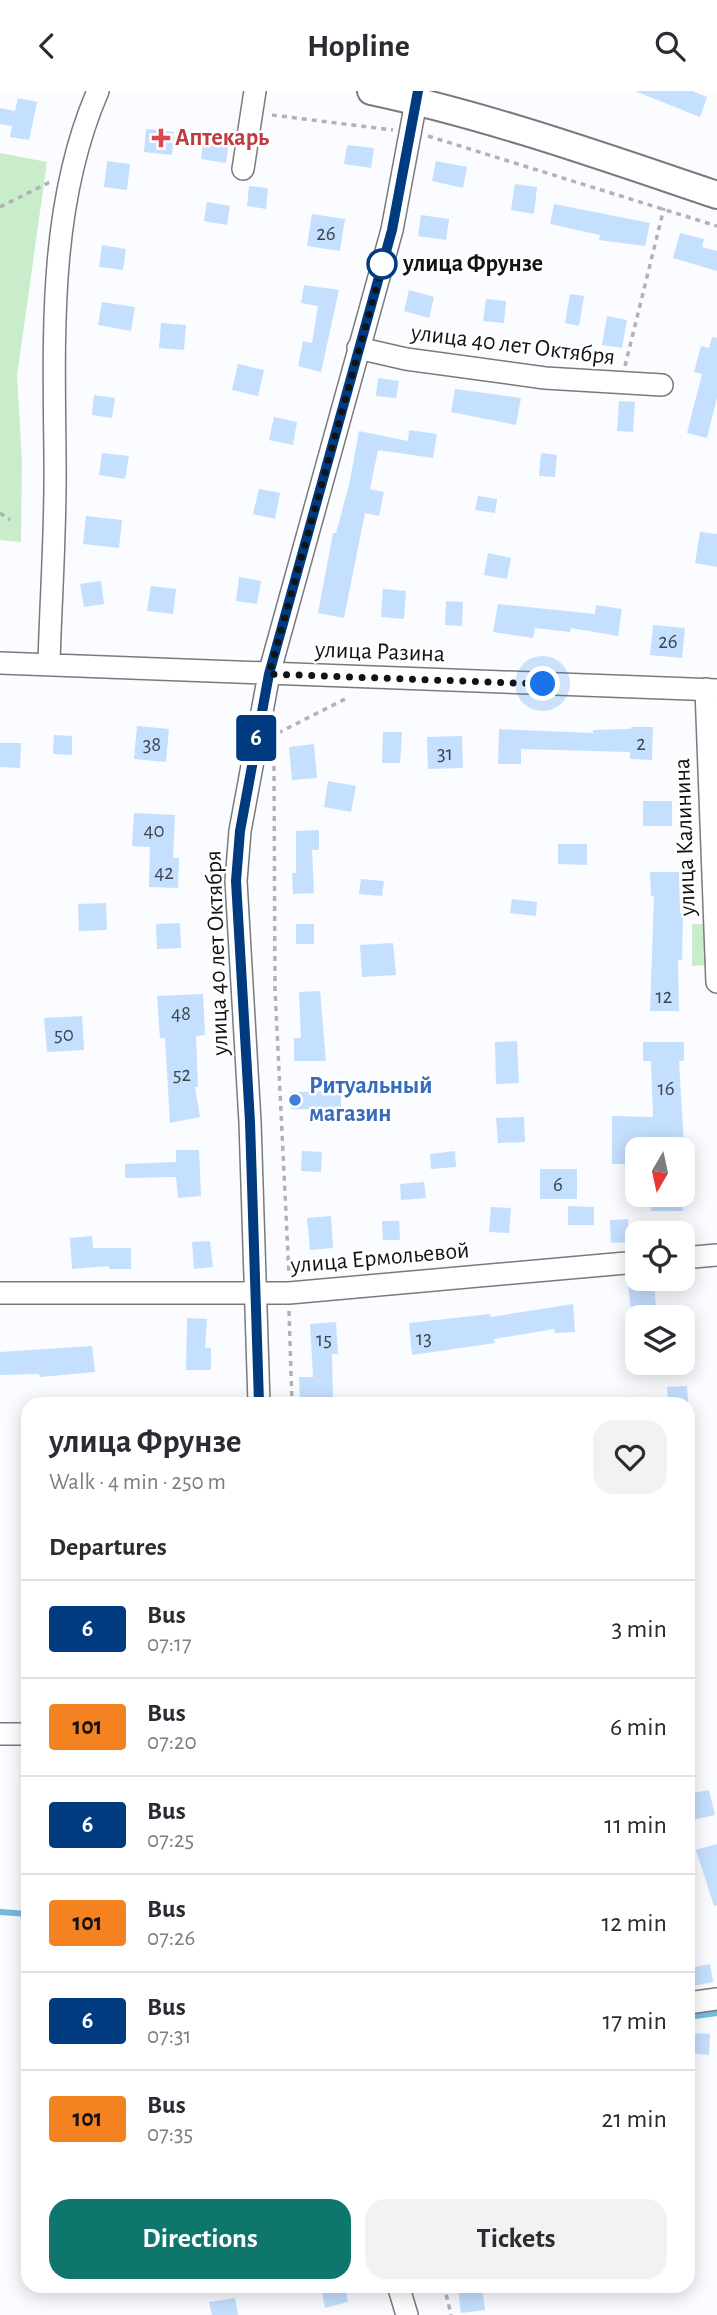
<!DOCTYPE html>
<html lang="en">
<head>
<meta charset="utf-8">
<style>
  :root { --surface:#fff; --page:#f2f2f3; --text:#2b2b33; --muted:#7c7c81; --line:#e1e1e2; --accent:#0f766e }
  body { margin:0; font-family:"Alegreya Sans",sans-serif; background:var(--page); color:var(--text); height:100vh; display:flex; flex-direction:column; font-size:26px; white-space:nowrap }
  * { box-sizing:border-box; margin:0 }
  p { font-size:23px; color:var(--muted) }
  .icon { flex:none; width:38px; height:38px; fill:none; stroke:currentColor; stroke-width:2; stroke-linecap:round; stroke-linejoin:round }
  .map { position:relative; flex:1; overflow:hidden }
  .sheet { position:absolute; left:21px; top:1306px; width:674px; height:896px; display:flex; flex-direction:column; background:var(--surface); border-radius:21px; box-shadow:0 4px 18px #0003 }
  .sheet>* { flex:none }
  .badge { padding:0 14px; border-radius:5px; font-size:24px; line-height:46px }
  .needle { width:46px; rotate:189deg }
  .controls { position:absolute; left:625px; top:1046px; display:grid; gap:14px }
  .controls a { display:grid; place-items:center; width:70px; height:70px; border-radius:14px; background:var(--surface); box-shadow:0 4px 18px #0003; font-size:35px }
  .you { position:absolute; width:35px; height:35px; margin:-18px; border:5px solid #fff; border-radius:50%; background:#1a73e8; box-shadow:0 0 0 10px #1a73e833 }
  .map>.badge { position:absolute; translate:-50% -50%; box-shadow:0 0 0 4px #fff }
  h2 { padding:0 28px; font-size:26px; line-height:63px }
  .round { display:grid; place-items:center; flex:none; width:74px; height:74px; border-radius:21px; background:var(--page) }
  .head { display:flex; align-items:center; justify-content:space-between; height:119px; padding:0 28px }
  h1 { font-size:33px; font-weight:700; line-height:52px }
  .button { display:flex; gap:14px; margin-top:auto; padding:14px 28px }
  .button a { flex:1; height:80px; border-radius:21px; background:var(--accent); color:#fff; font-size:28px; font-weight:700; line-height:80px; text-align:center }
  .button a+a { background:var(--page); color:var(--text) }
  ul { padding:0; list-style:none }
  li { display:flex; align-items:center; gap:21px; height:98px; padding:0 28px; border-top:2px solid var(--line) }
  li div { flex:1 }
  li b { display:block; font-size:26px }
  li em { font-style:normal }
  li .badge { min-width:77px; font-weight:700; text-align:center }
  header { display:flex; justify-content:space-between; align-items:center; height:91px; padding:0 28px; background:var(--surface); font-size:32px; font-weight:700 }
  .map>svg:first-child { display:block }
  .green { fill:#c9edcb }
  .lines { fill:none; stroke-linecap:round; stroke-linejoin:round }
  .stream { stroke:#74bcdb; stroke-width:6 }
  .building { fill:#c5dffe }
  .minor-casing { stroke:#787a7d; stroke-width:24 }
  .major-casing { stroke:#787a7d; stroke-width:30 }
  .path { stroke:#b0b2b4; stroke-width:3.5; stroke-dasharray:5 5; stroke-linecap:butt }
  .minor { stroke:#fff; stroke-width:21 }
  .major { stroke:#fff; stroke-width:26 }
  .line-casing { stroke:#fff; stroke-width:16 }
  .line { stroke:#003b80; stroke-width:10 }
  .walk { stroke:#121314; stroke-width:7; stroke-dasharray:0 12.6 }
  .health-dot { fill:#e0444e; stroke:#fff; stroke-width:2.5 }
  .stop-dot { fill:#fff; stroke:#003b80; stroke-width:3.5 }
  .shop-dot { fill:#3f7fe0; stroke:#fff; stroke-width:2.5 }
  .labels { text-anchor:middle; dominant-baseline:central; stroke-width:5; stroke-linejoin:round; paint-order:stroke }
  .number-label { font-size:21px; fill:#3f464e }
  .health-label { font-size:24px; font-weight:bold; fill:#be3a42; stroke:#fff; text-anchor:start }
  .stop-label { font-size:24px; font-weight:bold; fill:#121314; stroke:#fff; text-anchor:start }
  .street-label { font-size:24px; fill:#121314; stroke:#fff }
  .shop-label { font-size:24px; font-weight:bold; fill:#366cbe; stroke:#fff; text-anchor:start }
</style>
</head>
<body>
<header><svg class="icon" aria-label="back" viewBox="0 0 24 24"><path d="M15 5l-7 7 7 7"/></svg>Hopline<svg class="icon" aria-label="search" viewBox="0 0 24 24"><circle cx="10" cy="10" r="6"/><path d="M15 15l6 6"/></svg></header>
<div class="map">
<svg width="717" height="2224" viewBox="0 0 717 2224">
  <rect width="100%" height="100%" fill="#fafcff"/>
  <!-- green -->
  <path class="green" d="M 0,62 L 47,71 L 17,285 L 22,370 L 21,451 L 0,449 Z
    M 692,833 L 708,833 L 708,874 L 692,875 Z"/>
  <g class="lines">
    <!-- stream -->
    <path class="stream" d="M 0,1821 L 28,1823
      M 688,1926 L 717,1922"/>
  </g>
  <!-- building -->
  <path class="building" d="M 635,0 L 692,0 L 707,6 L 700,26 Z
    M 18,7 L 37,11 L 29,49 L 10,46 L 12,35 L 0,33 L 0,17 L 15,20 Z
    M 146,38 L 174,41 L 172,64 L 144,61 Z
    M 204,45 L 229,49 L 226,72 L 201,68 Z
    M 347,54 L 374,57 L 371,77 L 344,73 Z
    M 107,70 L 130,73 L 127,99 L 104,96 Z
    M 436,70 L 467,76 L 463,97 L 432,90 Z
    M 515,93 L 537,96 L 534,123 L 511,119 Z
    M 249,95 L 268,97 L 266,118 L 247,115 Z
    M 207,111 L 230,115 L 227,134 L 204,130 Z
    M 554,113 L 650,132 L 645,155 L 599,149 L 600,144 L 550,133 Z
    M 312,123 L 345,128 L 340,160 L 307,155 Z
    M 421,124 L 449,128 L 446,149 L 418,145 Z
    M 680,142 L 704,148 L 702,156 L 717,160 L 717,180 L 673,167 Z
    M 102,154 L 126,158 L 123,179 L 99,176 Z
    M 304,194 L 339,199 L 321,281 L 298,275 L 303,250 L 312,252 L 318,215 L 301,212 Z
    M 409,199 L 434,206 L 429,227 L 404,220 Z
    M 570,203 L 584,205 L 579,235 L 565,232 Z
    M 486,208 L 506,210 L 504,232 L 483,230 Z
    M 102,211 L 135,216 L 131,240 L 98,234 Z
    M 607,225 L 627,229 L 622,257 L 602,254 Z
    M 161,232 L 186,234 L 184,259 L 159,257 Z
    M 712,246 L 717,247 L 717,307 L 707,347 L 687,342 L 702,283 L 694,281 L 701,255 L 709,257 Z
    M 238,273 L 264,279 L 258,305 L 232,299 Z
    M 378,287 L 399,290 L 396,307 L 376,305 Z
    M 455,298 L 521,307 L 516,334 L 451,321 Z
    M 94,304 L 115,307 L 112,327 L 92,324 Z
    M 619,310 L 635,311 L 633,341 L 617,340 Z
    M 274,326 L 297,331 L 293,354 L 269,349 Z
    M 409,339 L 437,343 L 433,367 L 378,359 L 370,398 L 384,401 L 379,425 L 365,422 L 344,527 L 318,522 L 333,442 L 336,442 L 349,394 L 359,340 L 408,350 Z
    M 102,362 L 129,365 L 125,388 L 99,384 Z
    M 541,362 L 557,364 L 555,386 L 539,385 Z
    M 259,398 L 280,402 L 275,428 L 253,423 Z
    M 478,405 L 497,408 L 495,422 L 475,419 Z
    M 86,425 L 122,429 L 119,457 L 83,453 Z
    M 700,441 L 717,443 L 717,476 L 695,472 Z
    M 488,462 L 511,467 L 507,488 L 484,484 Z
    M 239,486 L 261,490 L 257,513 L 236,510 Z
    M 101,490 L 104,513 L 84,516 L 80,493 Z
    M 151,495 L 176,498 L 173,523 L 147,520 Z
    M 383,498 L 406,500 L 404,528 L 381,526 Z
    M 446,510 L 463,511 L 462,535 L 445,534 Z
    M 498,513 L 595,523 L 596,514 L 622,518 L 618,545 L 571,537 L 570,541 L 535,537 L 533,547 L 493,541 Z
    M 653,534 L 685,537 L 682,567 L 650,564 Z
    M 137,635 L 169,638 L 166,671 L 134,668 Z
    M 631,636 L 653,636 L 652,669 L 630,668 L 630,661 L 521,658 L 521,673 L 498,673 L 499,638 L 593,642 L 593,639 L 631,638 Z
    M 383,641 L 402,641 L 400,672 L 382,672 Z
    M 54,644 L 72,645 L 72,664 L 53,663 Z
    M 462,645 L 463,677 L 428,678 L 427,646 Z
    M 0,652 L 21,652 L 20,677 L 0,676 Z
    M 314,653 L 317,687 L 292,689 L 289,656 Z
    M 328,690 L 356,695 L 351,721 L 324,716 Z
    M 643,710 L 672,710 L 672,735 L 643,735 Z
    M 134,722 L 175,724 L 173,767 L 179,767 L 178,797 L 149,796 L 150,756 L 132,755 Z
    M 319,739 L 319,759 L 312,759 L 314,802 L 293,803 L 292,782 L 296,782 L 296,740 Z
    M 558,753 L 587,753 L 587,774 L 558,773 Z
    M 650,781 L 679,781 L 680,822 L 683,822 L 682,869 L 678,869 L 679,920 L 650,920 L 654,805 L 651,805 Z
    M 361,788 L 384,790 L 382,805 L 359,803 Z
    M 512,808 L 537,811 L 536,825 L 510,822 Z
    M 106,812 L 107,839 L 79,840 L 78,813 Z
    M 180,832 L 181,857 L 157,858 L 156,833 Z
    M 296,833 L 314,833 L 314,853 L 296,853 Z
    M 393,852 L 396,884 L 362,886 L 360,854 Z
    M 320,900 L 326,970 L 294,970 L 294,947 L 301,947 L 299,901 Z
    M 203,903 L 205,944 L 196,945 L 198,996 L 195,996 L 200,1026 L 170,1032 L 165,947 L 160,947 L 157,905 Z
    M 82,925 L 84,959 L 47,961 L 44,927 Z
    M 517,950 L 519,992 L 496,993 L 495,951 Z
    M 643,951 L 684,951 L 684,970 L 679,970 L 684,1056 L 631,1056 L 631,1073 L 612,1073 L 612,1025 L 653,1026 L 651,970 L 643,970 Z
    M 341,1000 L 341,1019 L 291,1018 L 290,1001 Z
    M 524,1026 L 525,1051 L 498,1052 L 496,1027 Z
    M 176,1059 L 199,1059 L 201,1105 L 178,1107 L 176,1086 L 125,1087 L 125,1073 L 176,1071 Z
    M 302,1060 L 322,1061 L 321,1081 L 301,1080 Z
    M 455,1060 L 456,1076 L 431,1078 L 430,1063 Z
    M 540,1078 L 577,1078 L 577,1108 L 540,1108 Z
    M 424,1091 L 426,1107 L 401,1109 L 400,1093 Z
    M 650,1104 L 682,1104 L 683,1120 L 651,1120 Z
    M 568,1115 L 594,1116 L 594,1134 L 568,1134 Z
    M 491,1116 L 511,1117 L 509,1142 L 489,1141 Z
    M 331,1125 L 333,1157 L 310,1159 L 307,1127 Z
    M 628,1128 L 629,1151 L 611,1152 L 610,1129 Z
    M 382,1130 L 399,1130 L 400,1149 L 383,1149 Z
    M 92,1145 L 93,1157 L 131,1157 L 131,1178 L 109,1178 L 109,1175 L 72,1178 L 70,1147 Z
    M 210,1150 L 213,1176 L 194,1178 L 192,1151 Z
    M 654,1191 L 656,1217 L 631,1219 L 628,1193 Z
    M 573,1213 L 575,1241 L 555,1242 L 554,1238 L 494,1248 L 495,1252 L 412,1264 L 409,1232 L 490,1223 L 491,1226 Z
    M 187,1227 L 207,1228 L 205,1257 L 211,1257 L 211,1279 L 186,1279 Z
    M 336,1231 L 338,1263 L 332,1263 L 333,1312 L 300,1312 L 299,1286 L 313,1286 L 310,1233 Z
    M 92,1255 L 95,1281 L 40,1286 L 39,1283 L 0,1284 L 0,1261 Z
    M 687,1295 L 688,1312 L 668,1312 L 667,1296 Z
    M 709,1699 L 715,1724 L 688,1730 L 688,1703 Z
    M 717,1753 L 717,1814 L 714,1815 L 696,1759 Z
    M 710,1873 L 713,1891 L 693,1895 L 690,1877 Z
    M 688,1942 L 710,1943 L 709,1964 L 688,1962 Z
    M 345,2196 L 348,2211 L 325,2217 L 322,2201 Z
    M 482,2196 L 485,2219 L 461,2222 L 458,2198 Z
    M 235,2207 L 238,2224 L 212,2224 L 209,2211 Z"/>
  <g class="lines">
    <!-- minor casing -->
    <g class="minor-casing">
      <path id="minor" d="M 243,78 L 255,0
        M 358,257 L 406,268 L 545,287 L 662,294
        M 49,571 C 51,504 56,436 55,368 C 54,246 48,115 98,0
        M 0,572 L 717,599
        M 706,598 L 717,891
        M 682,1167 L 717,1164
        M 0,1202 L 289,1202 L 637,1171
        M 259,1312 L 250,1031 L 236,790 L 240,740 L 269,583 L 392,139 L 418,0
        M 0,1643 L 28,1643
        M 688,1912 L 717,1908
        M 398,2194 L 407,2224"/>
    </g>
    <!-- major casing -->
    <g class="major-casing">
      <path id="major" d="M 371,0 C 489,25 604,66 717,104"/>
    </g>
    <!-- path -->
    <path class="path" d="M 272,24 L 393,39
      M 428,45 L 717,135
      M 0,116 L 50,91
      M 625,275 L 664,117
      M 0,422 L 10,429
      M 278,642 L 349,606
      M 274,675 L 275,898 L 289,1184
      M 289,1220 L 292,1312
      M 444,2194 L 451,2224"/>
    <!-- minor -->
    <use href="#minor" class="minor"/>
    <!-- major -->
    <use href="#major" class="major"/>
  </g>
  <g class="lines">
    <!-- line casing -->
    <g class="line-casing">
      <path id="line" d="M 259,1312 L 250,1031 L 236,790 L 240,740 L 269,583 L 392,139 L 418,0"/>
    </g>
    <!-- line -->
    <use href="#line" class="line"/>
    <!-- walk -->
    <path class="walk" d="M 382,173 L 386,162 L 269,583 L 543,593"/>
  </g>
  <!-- markers -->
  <path class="health-dot" d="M157.5 36.5h7v7h7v7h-7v7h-7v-7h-7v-7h7z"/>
  <circle class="stop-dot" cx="382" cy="173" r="14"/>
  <circle class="shop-dot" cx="295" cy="1009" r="7"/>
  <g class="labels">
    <!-- number labels -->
    <g class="number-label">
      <text x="326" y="142">26</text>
      <text x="668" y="550">26</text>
      <text x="641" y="652">2</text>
      <text x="152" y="653">38</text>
      <text x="445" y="662">31</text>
      <text x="154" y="739">40</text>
      <text x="164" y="781">42</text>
      <text x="664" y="905">12</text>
      <text x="181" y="922">48</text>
      <text x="64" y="943">50</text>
      <text x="182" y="983">52</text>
      <text x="666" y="997">16</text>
      <text x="558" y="1093">6</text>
      <text x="424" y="1247">13</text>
      <text x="324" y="1248">15</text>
    </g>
    <!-- health labels -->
    <g class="health-label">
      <text x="175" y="47">Аптекарь</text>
    </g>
    <!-- stop labels -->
    <g class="stop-label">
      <text x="403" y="173">улица Фрунзе</text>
    </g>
    <!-- street labels -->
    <g class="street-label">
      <text transform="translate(513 254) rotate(7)">улица 40 лет Октября</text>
      <text transform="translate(380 561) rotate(2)">улица Разина</text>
      <text transform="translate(685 746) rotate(-92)">улица Калинина</text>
      <text transform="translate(217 862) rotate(-92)">улица 40 лет Октября</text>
      <text transform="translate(380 1167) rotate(-5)">улица Ермольевой</text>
    </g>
    <!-- shop labels -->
    <g class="shop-label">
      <text x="309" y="995">Ритуальный<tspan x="309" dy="28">магазин</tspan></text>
    </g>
  </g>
</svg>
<div class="controls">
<a><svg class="needle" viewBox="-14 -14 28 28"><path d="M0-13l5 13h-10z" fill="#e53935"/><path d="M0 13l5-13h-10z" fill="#7c7c81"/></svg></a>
<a><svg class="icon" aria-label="locate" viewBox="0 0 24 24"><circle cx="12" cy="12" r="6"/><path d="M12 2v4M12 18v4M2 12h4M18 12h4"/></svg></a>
<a><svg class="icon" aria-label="layers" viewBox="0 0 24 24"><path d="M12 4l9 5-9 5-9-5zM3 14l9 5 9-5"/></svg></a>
</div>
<div class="you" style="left:543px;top:593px"></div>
<b class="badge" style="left:256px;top:647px;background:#003b80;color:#fff">6</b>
<section class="sheet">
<div class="head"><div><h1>улица Фрунзе</h1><p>Walk · 4 min · 250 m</p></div><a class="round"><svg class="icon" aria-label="heart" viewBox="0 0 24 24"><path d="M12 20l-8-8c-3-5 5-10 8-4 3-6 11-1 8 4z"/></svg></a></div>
<h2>Departures</h2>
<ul>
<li><span class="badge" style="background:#003b80;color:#fff">6</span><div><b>Bus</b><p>07:17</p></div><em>3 min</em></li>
<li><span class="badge" style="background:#f58220;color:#111">101</span><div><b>Bus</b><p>07:20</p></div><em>6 min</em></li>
<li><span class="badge" style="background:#003b80;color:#fff">6</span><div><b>Bus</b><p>07:25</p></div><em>11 min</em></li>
<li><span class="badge" style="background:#f58220;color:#111">101</span><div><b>Bus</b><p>07:26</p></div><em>12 min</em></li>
<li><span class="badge" style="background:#003b80;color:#fff">6</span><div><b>Bus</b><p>07:31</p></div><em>17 min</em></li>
<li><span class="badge" style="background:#f58220;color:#111">101</span><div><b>Bus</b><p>07:35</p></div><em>21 min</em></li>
</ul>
<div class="button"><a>Directions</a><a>Tickets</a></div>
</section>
</div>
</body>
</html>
